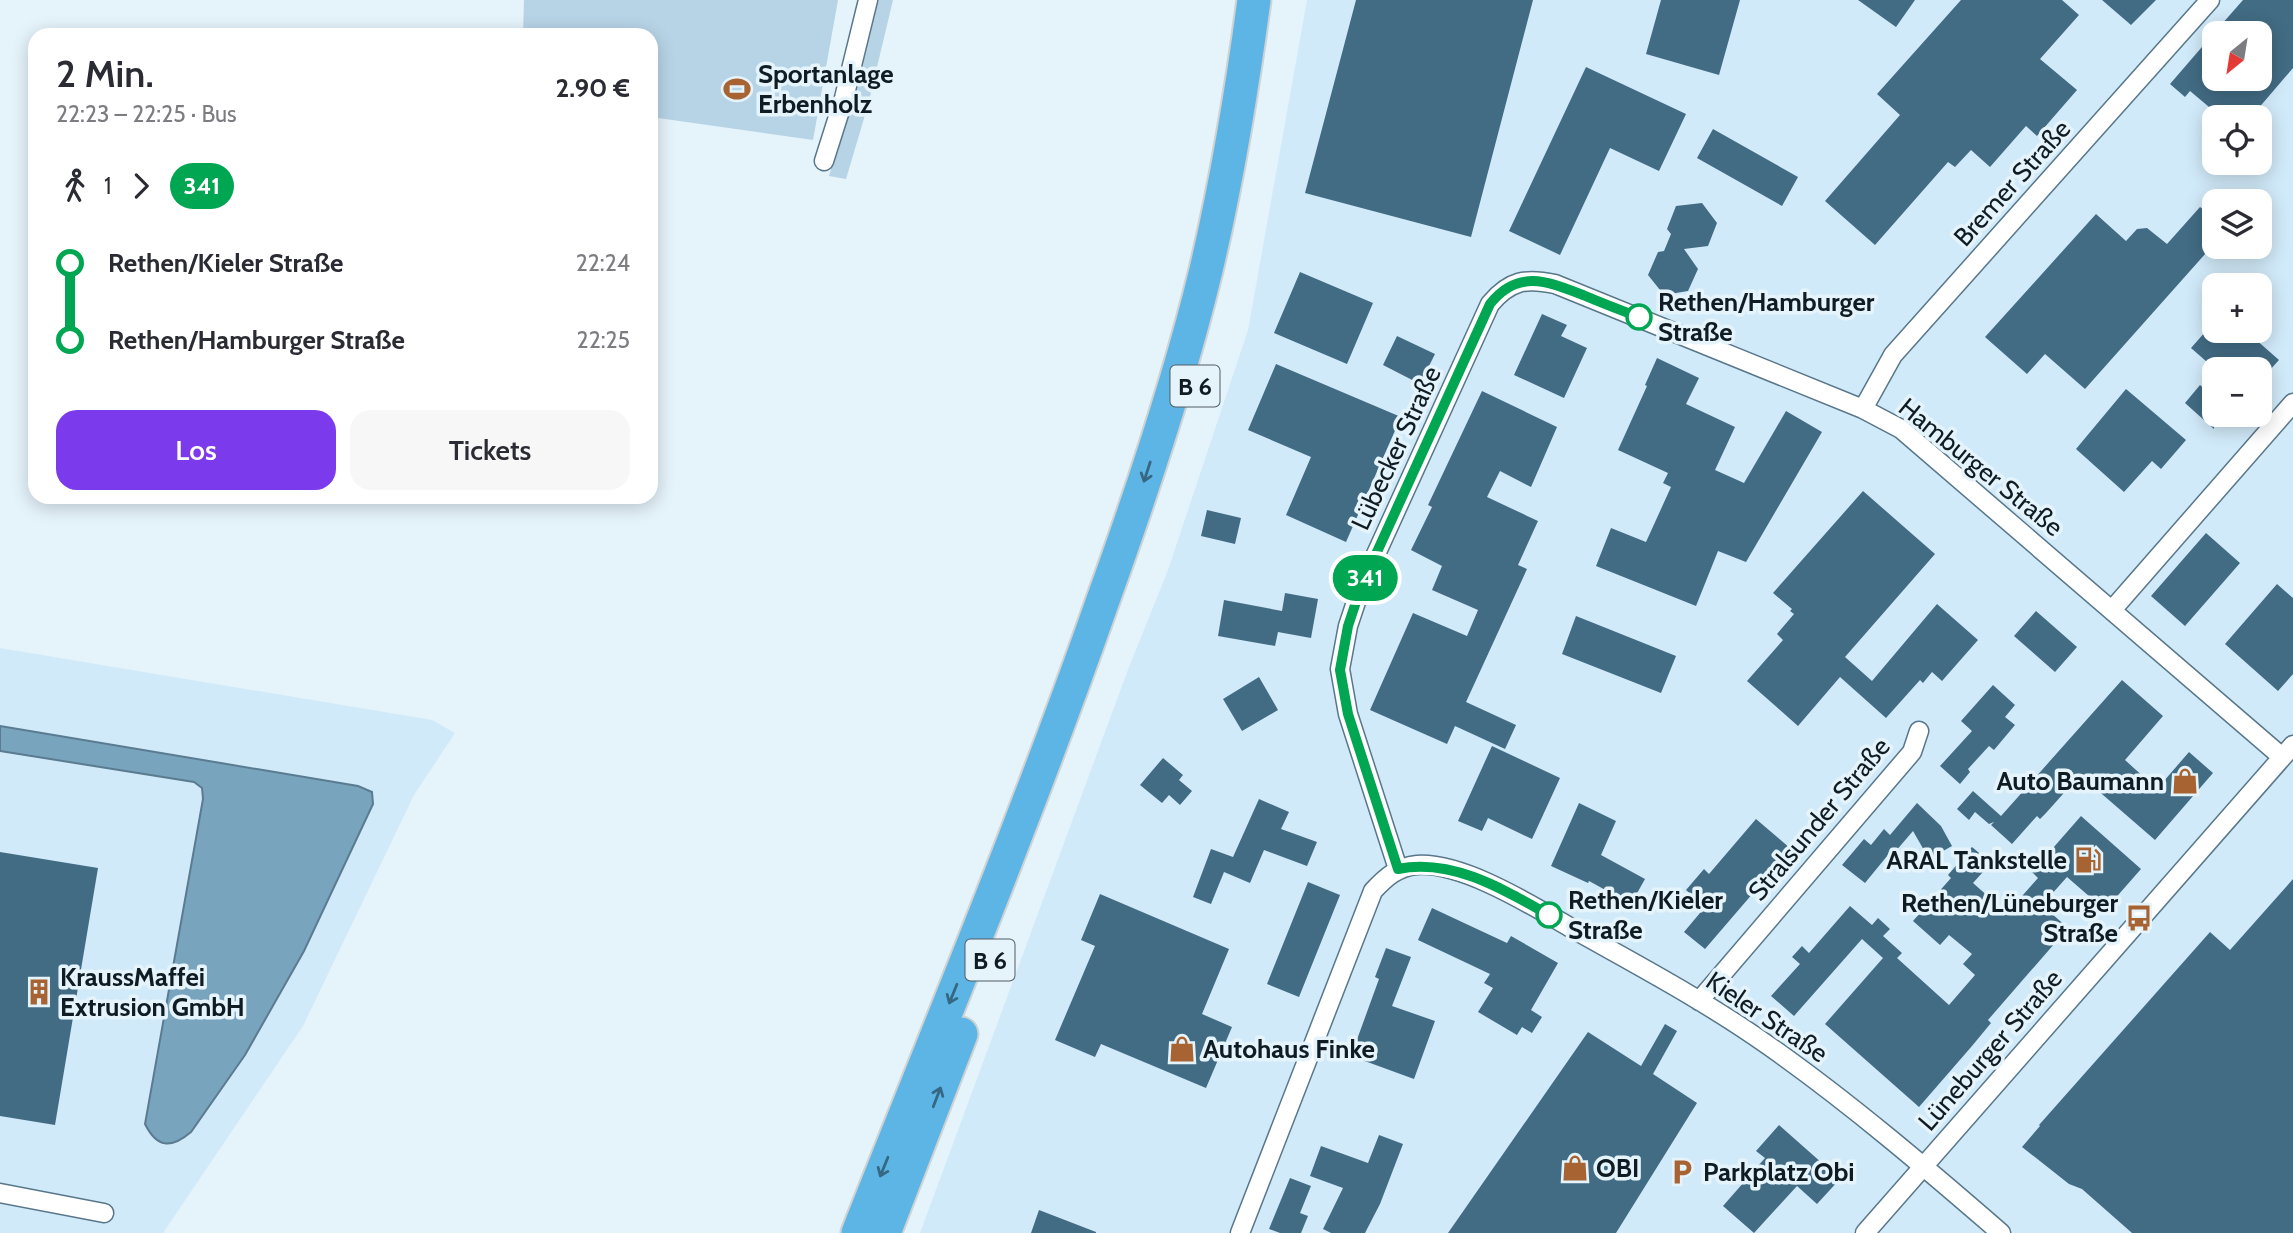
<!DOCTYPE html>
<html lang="de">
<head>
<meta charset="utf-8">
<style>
  :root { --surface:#fff; --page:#f7f7f7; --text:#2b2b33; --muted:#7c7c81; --accent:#7c3aed }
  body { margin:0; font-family:Cabin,sans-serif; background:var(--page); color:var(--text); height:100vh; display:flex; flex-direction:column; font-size:26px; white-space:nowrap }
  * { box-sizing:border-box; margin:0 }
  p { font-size:23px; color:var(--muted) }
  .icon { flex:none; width:38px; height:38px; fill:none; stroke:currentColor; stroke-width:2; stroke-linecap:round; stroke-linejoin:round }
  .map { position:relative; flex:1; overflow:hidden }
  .sheet { position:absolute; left:28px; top:28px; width:630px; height:476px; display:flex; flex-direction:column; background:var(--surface); border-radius:21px; box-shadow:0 4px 18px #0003 }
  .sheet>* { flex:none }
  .badge { padding:0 14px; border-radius:23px; font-size:24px; line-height:46px }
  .needle { width:46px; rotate:210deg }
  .controls { position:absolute; left:2202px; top:21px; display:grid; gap:14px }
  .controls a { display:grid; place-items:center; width:70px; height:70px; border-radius:14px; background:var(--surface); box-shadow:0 4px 18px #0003; font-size:35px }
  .map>.badge { position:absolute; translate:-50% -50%; box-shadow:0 0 0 4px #fff }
  .legs { display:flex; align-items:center; gap:10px; height:77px; padding:0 28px; font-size:23px }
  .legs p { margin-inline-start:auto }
  .overview { display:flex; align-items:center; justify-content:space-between; height:119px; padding:0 28px }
  h1 { font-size:38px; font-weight:600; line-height:52px }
  .button { display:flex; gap:14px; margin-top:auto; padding:14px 28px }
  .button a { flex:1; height:80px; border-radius:21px; background:var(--accent); color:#fff; font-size:28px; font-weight:600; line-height:80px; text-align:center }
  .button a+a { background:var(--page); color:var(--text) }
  ul { padding:0 28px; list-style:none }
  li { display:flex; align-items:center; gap:24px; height:77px; font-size:26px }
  li i { display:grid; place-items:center; width:10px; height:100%; margin:0 9px; background:currentColor }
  li i::after { content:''; width:18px; height:18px; margin:-9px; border:5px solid; border-radius:50%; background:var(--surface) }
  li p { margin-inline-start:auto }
  li:first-child i { background:linear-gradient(#0000 50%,currentColor 0) }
  li:last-child i { background:linear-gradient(currentColor 50%,#0000 0) }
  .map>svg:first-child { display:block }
  .built { fill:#d1eaf9; fill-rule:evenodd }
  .green { fill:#b7d4e6 }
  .water { fill:#79a4be; stroke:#5a7b90; stroke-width:2 }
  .building { fill:#426c84 }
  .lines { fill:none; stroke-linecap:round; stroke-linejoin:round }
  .street-casing { stroke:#58778a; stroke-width:21 }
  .highway-casing { stroke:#cfd2d3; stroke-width:37 }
  .street { stroke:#fff; stroke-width:18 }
  .highway { stroke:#5db5e5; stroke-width:33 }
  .oneway { stroke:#366884 }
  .line-1-casing { stroke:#fff; stroke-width:16 }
  .line-1 { stroke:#00a651; stroke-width:10 }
  .stop-1-dot { fill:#fff; stroke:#00a651; stroke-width:3.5 }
  .labels { text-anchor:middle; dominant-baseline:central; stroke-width:7; stroke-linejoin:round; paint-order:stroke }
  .shield { fill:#e5f3fb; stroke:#505c64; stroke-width:2 }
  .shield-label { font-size:24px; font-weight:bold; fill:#101c24 }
  .poi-label { font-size:26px; font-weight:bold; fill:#101c24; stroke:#e5f3fb; text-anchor:start }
  .street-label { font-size:26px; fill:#101c24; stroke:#e5f3fb }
  .stop-label { font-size:26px; font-weight:bold; fill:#101c24; stroke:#e5f3fb; text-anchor:start }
</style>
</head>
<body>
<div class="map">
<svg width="2293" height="1233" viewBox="0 0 2293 1233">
  <rect width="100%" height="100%" fill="#e5f3fb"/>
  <!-- built -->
  <path class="built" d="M 1307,0 L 2293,0 L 2293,1233 L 920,1233 L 1129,667 L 1168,570 L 1248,330 ZM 2214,33 L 2259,33 L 2259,79 L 2214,79 ZM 2214,117 L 2259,117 L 2259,163 L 2214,163 ZM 2214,201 L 2259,201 L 2259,247 L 2214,247 ZM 2214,285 L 2259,285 L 2259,331 L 2214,331 ZM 2214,369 L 2259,369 L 2259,415 L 2214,415 Z
    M 0,648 L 432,720 L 455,733 L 414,795 L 303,1026 L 163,1233 L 0,1233 Z"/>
  <!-- green -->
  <path class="green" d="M 524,0 L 838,0 L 813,140 L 651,117 L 651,35 L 523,35 Z
    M 876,0 L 893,0 L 868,105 L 846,179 L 829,176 L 852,101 Z"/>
  <!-- water -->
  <path class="water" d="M 0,726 L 358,786 L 372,792 L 373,804 L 304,951 L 245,1055 L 191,1132 C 171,1149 157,1148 145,1124 L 203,799 L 202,788 L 194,782 L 0,751 Z"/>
  <!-- building -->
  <path class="building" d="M 1356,0 L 1533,0 L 1471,237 L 1305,193 Z
    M 1661,0 L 1740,0 L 1719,75 L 1646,54 Z
    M 1858,0 L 1915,0 L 1896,27 Z
    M 1961,0 L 2062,0 L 2079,15 L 2040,59 L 2077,90 L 2037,136 L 2026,126 L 1990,167 L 1971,150 L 1955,167 L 1948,162 L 1875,245 L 1825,201 L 1900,115 L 1877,94 Z
    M 2102,0 L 2156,0 L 2131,25 Z
    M 2243,0 L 2293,0 L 2293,68 L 2251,117 L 2221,117 L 2190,91 L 2185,97 L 2170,84 L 2214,33 L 2214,79 L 2259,79 L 2259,33 L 2214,33 Z
    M 1586,67 L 1686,114 L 1659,171 L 1610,148 L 1560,255 L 1509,231 Z
    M 1713,129 L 1798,177 L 1782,206 L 1697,158 Z
    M 1702,203 L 1717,223 L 1708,246 L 1684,249 L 1698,269 L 1688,291 L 1664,295 L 1648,275 L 1658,252 L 1664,251 L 1671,234 L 1667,229 L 1676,206 Z
    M 2200,207 L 2214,217 L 2214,244 L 2085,389 L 2045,354 L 2027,374 L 1985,337 L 2096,214 L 2126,241 L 2137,229 L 2147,228 L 2167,244 Z
    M 1300,272 L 1373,303 L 1347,364 L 1274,333 Z
    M 1542,314 L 1567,325 L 1561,336 L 1587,348 L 1564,398 L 1514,375 Z
    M 2206,331 L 2246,331 L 2279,360 L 2259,382 L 2259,369 L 2215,369 L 2191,348 Z
    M 1397,336 L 1435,354 L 1420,384 L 1383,365 Z
    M 1657,358 L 1699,378 L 1686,404 L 1735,427 L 1715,470 L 1744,483 L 1786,411 L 1822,432 L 1746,562 L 1718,551 L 1696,606 L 1596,566 L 1611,528 L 1646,542 L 1671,487 L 1663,483 L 1668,473 L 1618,450 L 1647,386 L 1645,385 Z
    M 1276,364 L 1401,417 L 1346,542 L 1286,515 L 1311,457 L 1248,430 Z
    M 2200,385 L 2214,397 L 2214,429 L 2185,403 Z
    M 2126,389 L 2186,440 L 2161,469 L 2152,461 L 2124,492 L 2076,449 Z
    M 1482,391 L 1557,427 L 1531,487 L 1500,471 L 1487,497 L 1538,521 L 1518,565 L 1527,569 L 1466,702 L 1516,725 L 1505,749 L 1455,726 L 1447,744 L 1370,710 L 1413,613 L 1467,636 L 1478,610 L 1432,590 L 1442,566 L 1411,550 L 1432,507 L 1428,505 Z
    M 1863,491 L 1935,554 L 1845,657 L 1872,681 L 1937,604 L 1978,640 L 1942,681 L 1932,672 L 1923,683 L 1920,680 L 1886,718 L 1840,677 L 1798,726 L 1747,681 L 1783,640 L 1777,634 L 1794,614 L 1790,611 L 1792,609 L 1773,593 Z
    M 1207,510 L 1241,518 L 1235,544 L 1201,536 Z
    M 2206,533 L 2240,563 L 2185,626 L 2151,596 Z
    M 2277,584 L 2293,598 L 2293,674 L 2278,691 L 2225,644 Z
    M 1285,593 L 1318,599 L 1311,638 L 1278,632 L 1275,646 L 1218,636 L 1224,600 L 1282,611 Z
    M 2036,611 L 2077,647 L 2055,672 L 2014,636 Z
    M 1576,616 L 1676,656 L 1661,693 L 1562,654 Z
    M 1259,677 L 1278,710 L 1242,731 L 1223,699 Z
    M 2122,680 L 2163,716 L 2125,760 L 2157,789 L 2189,752 L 2213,773 L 2155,840 L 2080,775 L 2046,813 L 2040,819 L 2037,816 L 2012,844 L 1991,825 L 1994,822 L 1989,824 L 1975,812 L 1969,820 L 1957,809 L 1973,791 L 2001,816 Z
    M 1993,685 L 2015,705 L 2005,717 L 2015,725 L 1994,750 L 1989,746 L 1968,769 L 1970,772 L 1960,784 L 1940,766 L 1972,731 L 1961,721 Z
    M 1492,746 L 1560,778 L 1532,839 L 1488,818 L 1482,831 L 1458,821 Z
    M 1163,758 L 1183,775 L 1179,780 L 1192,791 L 1180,805 L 1169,795 L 1162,803 L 1140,785 Z
    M 1259,799 L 1289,812 L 1281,829 L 1317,842 L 1307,866 L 1264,850 L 1250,883 L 1224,872 L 1211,904 L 1193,897 L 1211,849 L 1233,857 Z
    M 1579,803 L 1616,821 L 1601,855 L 1645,879 L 1631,904 L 1589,881 L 1588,883 L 1551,866 Z
    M 1917,803 L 1941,826 L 1952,846 L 1929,859 L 1913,831 L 1895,852 L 1892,850 L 1865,883 L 1842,865 L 1864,839 L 1871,845 L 1884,829 L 1890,835 Z
    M 2081,816 L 2141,869 L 2105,910 L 2067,877 L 2042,905 L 2068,928 L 1988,1020 L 1991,1023 L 1972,1046 L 1919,1107 L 1825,1024 L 1883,958 L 1862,939 L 1794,1016 L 1771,996 L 1800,964 L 1792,957 L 1802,946 L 1809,953 L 1850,906 L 1872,925 L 1878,918 L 1890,929 L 1883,936 L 1902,953 L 1897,958 L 1949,1005 L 1975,975 L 1963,964 L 1972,954 L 1949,935 L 1940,945 L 1913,921 L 1951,878 L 1948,875 L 1972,847 L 1991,863 L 1973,883 L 2007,913 L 2038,878 L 2032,872 Z
    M 1756,819 L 1791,849 L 1705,949 L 1684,932 L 1705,907 L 1686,890 L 1704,869 L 1709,874 Z
    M 0,852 L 98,868 L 55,1125 L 0,1116 Z
    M 2293,879 L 2293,1233 L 2132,1233 L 2082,1189 L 2069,1184 L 2022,1147 L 2040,1126 L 2039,1125 L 2210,932 L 2230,950 Z
    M 1308,882 L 1340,895 L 1299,997 L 1267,984 Z
    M 1100,894 L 1229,949 L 1202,1014 L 1232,1027 L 1206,1088 L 1101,1044 L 1095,1057 L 1055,1040 L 1095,946 L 1081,940 Z
    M 1432,908 L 1507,943 L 1511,936 L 1558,963 L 1531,1010 L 1542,1017 L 1532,1033 L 1522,1027 L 1517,1035 L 1478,1012 L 1493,988 L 1484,983 L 1490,974 L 1418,940 Z
    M 1386,948 L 1411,957 L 1392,1006 L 1435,1021 L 1414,1079 L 1351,1056 L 1379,979 L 1375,977 Z
    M 1665,1024 L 1677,1031 L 1653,1074 L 1697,1103 L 1616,1233 L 1448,1233 L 1588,1032 L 1641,1066 Z
    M 1779,1125 L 1840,1179 L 1817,1204 L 1797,1186 L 1754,1233 L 1723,1206 L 1765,1158 L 1756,1151 Z
    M 1379,1135 L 1403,1144 L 1380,1204 L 1365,1233 L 1331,1233 L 1323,1229 L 1343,1188 L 1310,1176 L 1321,1146 L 1368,1163 Z
    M 1290,1178 L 1311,1186 L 1300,1213 L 1308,1216 L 1301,1233 L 1280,1233 L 1269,1229 Z
    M 1039,1210 L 1096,1232 L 1096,1233 L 1031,1233 Z"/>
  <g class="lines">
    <!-- street casing -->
    <g class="street-casing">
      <path id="street" d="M 824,161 L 844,98 L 868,0
        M 1863,409 L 1893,355 L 2210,0
        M 2112,610 L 2293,403
        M 1398,869 L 1348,714 L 1340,669 L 1348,626 L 1361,587 L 1490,304 C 1510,280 1526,278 1555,284 L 1863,409 L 1901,429 L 2282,757
        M 1699,1001 L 1912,752 L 1919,731
        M 0,1193 L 104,1213
        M 1240,1233 L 1373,891 C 1386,877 1397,867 1417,865 C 1463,862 1533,906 1573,929 C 1639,966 1707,1002 1769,1046 C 1850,1103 1926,1168 2001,1233
        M 1865,1233 L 2293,745"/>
    </g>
    <!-- highway casing -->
    <g class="highway-casing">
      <path id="highway" d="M 858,1233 C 941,1023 1028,814 1103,600 C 1142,492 1179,382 1206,270 C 1227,181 1242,90 1254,0
        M 884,1233 L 961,1034"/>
    </g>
    <!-- street -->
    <use href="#street" class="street"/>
    <!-- highway -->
    <use href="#highway" class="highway"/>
  </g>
  <!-- one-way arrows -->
  <defs><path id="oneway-shaft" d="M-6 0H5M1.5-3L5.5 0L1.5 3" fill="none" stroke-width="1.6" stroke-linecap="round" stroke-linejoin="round" transform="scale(1.75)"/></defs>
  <g class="oneway">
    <use href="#oneway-shaft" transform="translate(1147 472) rotate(108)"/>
    <use href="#oneway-shaft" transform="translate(953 994) rotate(112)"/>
    <use href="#oneway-shaft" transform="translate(937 1097) rotate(-69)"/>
    <use href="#oneway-shaft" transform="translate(884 1167) rotate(112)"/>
  </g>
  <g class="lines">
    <!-- line-1 casing -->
    <g class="line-1-casing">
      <path id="line-1" d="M 1549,915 C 1503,889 1452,858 1398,869 L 1348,714 L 1340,670 L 1348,626 L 1361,587 L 1490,304 C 1518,269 1547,281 1583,295 C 1602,303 1620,310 1639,317"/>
    </g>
    <!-- line-1 -->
    <use href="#line-1" class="line-1"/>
  </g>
  <!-- icons -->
  <defs>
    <g id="stadium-bare" transform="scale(2.1)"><path d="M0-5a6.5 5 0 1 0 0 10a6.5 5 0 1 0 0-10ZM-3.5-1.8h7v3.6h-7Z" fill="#a76432" stroke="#e5f3fb" stroke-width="2.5" paint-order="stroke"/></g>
    <g id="shop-bare" transform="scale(2.1)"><path d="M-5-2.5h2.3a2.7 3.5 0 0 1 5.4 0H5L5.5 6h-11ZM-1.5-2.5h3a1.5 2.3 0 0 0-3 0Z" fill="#a76432" stroke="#e5f3fb" stroke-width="2.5" paint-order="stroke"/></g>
    <g id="fuel-bare" transform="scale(2.1)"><path d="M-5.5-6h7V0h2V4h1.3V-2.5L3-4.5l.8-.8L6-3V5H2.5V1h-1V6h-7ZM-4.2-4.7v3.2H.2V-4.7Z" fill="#a76432" stroke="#e5f3fb" stroke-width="2.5" paint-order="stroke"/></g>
    <g id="bus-bare" transform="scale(2.1)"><path d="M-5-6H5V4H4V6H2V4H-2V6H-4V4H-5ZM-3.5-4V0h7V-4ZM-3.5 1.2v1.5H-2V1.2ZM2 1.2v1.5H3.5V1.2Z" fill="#a76432" stroke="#e5f3fb" stroke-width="2.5" paint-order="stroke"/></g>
    <g id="building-bare" transform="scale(2.1)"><path d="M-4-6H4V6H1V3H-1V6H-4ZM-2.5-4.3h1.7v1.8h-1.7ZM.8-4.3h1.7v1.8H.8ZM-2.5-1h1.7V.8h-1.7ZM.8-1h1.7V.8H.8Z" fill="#a76432" stroke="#e5f3fb" stroke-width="2.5" paint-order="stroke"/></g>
    <g id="parking-bare" transform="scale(2.1)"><path d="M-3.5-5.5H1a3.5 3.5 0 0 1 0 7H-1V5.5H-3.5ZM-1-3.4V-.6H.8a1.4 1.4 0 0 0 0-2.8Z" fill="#a76432" stroke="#e5f3fb" stroke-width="2.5" paint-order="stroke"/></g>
  </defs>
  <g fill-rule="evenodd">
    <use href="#stadium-bare" x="737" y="89"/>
    <use href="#shop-bare" x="2185" y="781"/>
    <use href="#fuel-bare" x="2088" y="860"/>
    <use href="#bus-bare" x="2139" y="918"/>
    <use href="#building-bare" x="39" y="992"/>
    <use href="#shop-bare" x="1182" y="1049"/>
    <use href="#shop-bare" x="1575" y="1168"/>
    <use href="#parking-bare" x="1682" y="1172"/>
  </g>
  <!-- markers -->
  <g class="stop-1-dot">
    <circle cx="1639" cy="317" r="12"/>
    <circle cx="1549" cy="915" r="12"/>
  </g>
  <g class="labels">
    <!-- shield labels -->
    <g class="shield">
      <rect x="1170.5" y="365.5" width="49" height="41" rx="5"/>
      <rect x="965.5" y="939.5" width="49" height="41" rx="5"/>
    </g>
    <g class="shield-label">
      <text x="1195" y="386">B 6</text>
      <text x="990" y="960">B 6</text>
    </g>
    <!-- poi labels -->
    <g class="poi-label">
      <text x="758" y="74">Sportanlage<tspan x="758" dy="30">Erbenholz</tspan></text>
      <text x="2164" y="781" text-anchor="end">Auto Baumann</text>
      <text x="2067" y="860" text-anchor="end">ARAL Tankstelle</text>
      <text x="2118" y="903" text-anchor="end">Rethen/Lüneburger<tspan x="2118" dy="30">Straße</tspan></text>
      <text x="60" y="977">KraussMaffei<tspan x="60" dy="30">Extrusion GmbH</tspan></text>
      <text x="1203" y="1049">Autohaus Finke</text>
      <text x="1596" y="1168">OBI</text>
      <text x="1703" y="1172">Parkplatz Obi</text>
    </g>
    <!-- street labels -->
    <g class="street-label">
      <text transform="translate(2012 183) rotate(-48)">Bremer Straße</text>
      <text transform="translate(1396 448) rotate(-65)">Lübecker Straße</text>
      <text transform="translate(1981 467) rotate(39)">Hamburger Straße</text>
      <text transform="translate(1819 819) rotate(-50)">Stralsunder Straße</text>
      <text transform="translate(1767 1017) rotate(34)">Kieler Straße</text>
      <text transform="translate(1990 1050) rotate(-49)">Lüneburger Straße</text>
    </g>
    <!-- stop labels -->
    <g class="stop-label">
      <text x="1658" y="302">Rethen/Hamburger<tspan x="1658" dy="30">Straße</tspan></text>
      <text x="1568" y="900">Rethen/Kieler<tspan x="1568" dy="30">Straße</tspan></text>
    </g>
  </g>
</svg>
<div class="controls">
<a><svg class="needle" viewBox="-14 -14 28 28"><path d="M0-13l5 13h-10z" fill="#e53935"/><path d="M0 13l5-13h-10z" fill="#7c7c81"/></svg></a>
<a><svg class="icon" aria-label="locate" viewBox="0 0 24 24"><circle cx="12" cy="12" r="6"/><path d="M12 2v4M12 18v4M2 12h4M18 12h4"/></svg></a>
<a><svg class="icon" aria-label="layers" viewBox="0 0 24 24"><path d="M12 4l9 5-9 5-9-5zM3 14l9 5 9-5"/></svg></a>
<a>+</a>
<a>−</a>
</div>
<b class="badge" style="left:1365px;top:578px;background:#00a651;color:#fff">341</b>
<section class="sheet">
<div class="overview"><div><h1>2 Min.</h1><p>22:23 – 22:25 · Bus</p></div><b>2.90 €</b></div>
<div class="legs"><svg class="icon" aria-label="walk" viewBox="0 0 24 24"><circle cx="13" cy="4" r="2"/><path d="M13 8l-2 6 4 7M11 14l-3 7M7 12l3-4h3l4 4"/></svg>1<svg class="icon" aria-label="forward" viewBox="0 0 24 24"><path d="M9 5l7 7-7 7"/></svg><b class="badge" style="background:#00a651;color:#fff">341</b></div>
<ul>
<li><i style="color:#00a651"></i><b>Rethen/Kieler Straße</b><p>22:24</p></li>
<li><i style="color:#00a651"></i><b>Rethen/Hamburger Straße</b><p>22:25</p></li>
</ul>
<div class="button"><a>Los</a><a>Tickets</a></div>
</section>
</div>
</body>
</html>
